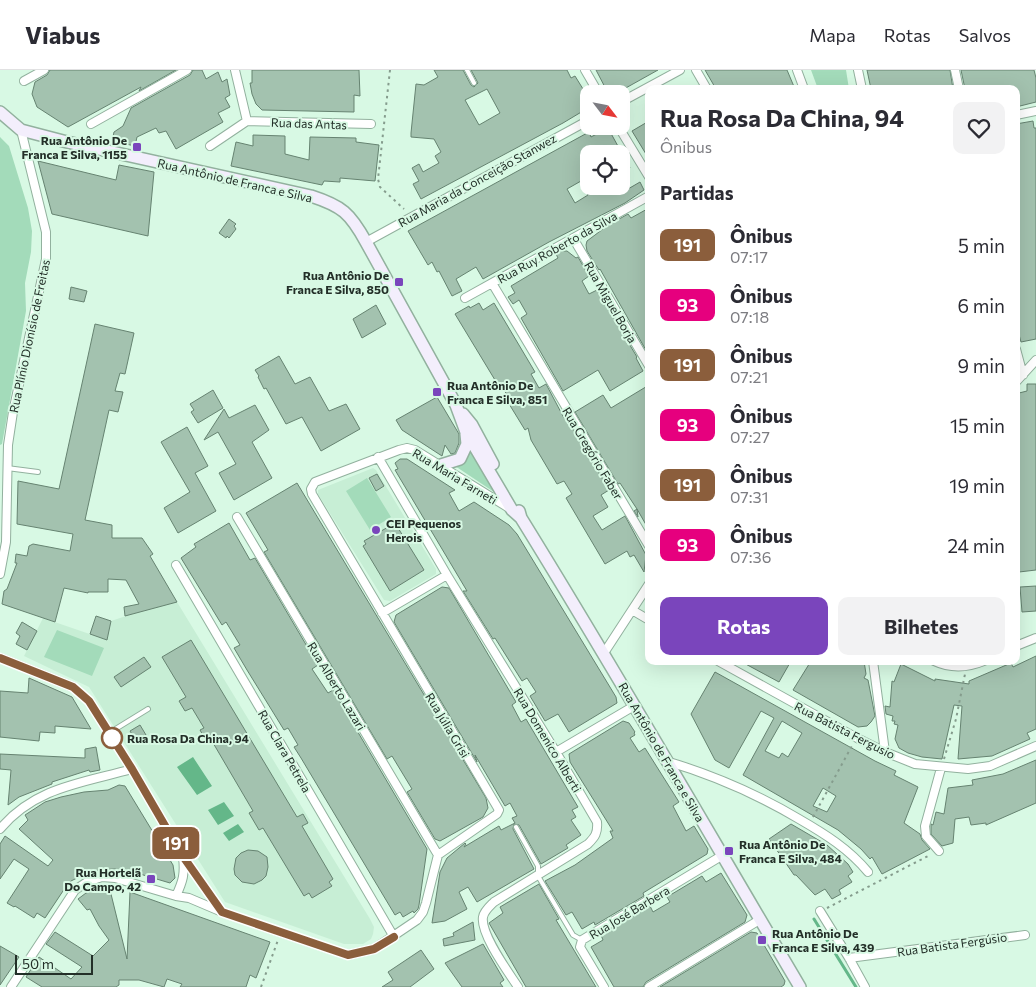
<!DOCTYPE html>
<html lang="pt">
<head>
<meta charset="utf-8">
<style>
  :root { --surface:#fff; --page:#f2f2f3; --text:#2b2b33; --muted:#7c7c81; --line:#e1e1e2; --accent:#7a45bc }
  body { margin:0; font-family:Commissioner,sans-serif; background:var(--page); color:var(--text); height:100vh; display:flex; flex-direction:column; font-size:19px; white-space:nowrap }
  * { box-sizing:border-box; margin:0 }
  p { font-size:16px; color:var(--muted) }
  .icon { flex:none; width:28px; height:28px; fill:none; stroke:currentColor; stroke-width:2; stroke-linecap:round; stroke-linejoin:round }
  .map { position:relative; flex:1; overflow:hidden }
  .panel { position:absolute; left:645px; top:15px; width:375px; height:580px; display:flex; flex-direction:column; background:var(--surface); border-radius:10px; box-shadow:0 5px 20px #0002 }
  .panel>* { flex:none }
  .badge { padding:0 10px; border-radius:8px; font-size:18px; line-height:32px }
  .needle { width:32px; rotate:122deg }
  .controls { position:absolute; left:580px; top:15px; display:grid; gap:10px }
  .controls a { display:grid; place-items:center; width:50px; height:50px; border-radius:10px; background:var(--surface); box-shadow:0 5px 20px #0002; font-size:25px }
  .scale { position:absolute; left:15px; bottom:12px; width:78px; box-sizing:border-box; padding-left:5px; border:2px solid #232f28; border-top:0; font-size:14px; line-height:18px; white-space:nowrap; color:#232f28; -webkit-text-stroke:4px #d8f9e4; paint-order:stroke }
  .map>.badge { position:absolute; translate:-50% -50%; box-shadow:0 0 0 2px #fff }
  h2 { padding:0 15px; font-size:19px; line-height:45px }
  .round { display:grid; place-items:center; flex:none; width:52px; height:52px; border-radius:10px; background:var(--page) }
  .headline { display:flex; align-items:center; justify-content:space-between; height:85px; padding:0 15px }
  h1 { font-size:24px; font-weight:700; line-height:38px }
  .action { display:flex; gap:10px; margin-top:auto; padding:10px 15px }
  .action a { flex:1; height:58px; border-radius:10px; background:var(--accent); color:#fff; font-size:20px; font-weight:700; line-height:58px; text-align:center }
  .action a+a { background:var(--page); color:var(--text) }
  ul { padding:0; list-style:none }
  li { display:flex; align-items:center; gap:15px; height:60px; padding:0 15px }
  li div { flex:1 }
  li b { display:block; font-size:19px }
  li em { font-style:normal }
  li .badge { min-width:55px; font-weight:700; text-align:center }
  header { display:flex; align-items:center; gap:30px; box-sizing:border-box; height:70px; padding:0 25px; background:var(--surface); border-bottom:1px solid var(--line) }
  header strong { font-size:24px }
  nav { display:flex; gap:28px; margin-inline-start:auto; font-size:18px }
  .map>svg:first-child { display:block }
  .built { fill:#c7eed5 }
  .green { fill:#a3dbba }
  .water { fill:#64b789 }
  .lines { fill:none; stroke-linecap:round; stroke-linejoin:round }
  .stream { stroke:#64b789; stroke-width:3 }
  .building { fill:#a3c2af; stroke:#668371; fill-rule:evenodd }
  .lane-casing { stroke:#92b19e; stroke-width:6 }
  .street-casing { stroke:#92b19e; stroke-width:10 }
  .secondary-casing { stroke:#92b19e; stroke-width:14 }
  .path { stroke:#859c8d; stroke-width:2; stroke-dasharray:2.5 4; stroke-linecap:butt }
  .lane { stroke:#fff; stroke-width:4 }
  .street { stroke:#fff; stroke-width:8 }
  .secondary { stroke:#f3eefc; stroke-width:11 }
  .line-casing { stroke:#fff; stroke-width:11 }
  .line { stroke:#8b5e3c; stroke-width:8 }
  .poi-dot { fill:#7a45bc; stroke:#d8f9e4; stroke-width:2 }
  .stop-dot { fill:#fff; stroke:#8b5e3c; stroke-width:2.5 }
  .labels { text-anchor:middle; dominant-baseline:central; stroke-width:4; stroke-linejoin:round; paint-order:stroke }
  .street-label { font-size:12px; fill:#232f28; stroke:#d8f9e4 }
  .poi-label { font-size:12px; font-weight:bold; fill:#232f28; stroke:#d8f9e4; text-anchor:start }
  .stop-label { font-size:12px; font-weight:bold; fill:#232f28; stroke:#d8f9e4; text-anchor:start }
</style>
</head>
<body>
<header>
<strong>Viabus</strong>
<nav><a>Mapa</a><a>Rotas</a><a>Salvos</a></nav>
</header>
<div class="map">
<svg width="1036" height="917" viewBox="0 0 1036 917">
  <rect width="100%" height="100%" fill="#d8f9e4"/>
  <!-- built -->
  <path class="built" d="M 373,398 L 376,400 L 436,499 L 436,504 L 390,531 L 384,530 L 318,424 L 318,420 Z
    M 177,532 L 370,849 L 374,857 L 373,864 L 371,869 L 363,874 L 344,874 L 225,832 L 89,617 L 24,586 L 43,548 L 107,570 L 111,551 L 141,541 Z"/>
  <!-- green -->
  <path class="green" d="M 811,0 L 846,0 L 849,19 L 818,19 Z
    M 0,67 L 9,76 L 28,138 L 32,161 L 31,182 L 25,213 L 26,241 L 2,374 L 0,375 Z
    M 470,377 L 497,424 L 455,396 Z
    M 367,408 L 391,447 L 370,460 L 346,421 Z
    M 57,560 L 104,578 L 92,606 L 44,587 Z"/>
  <!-- water -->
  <path class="water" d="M 193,687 L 212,716 L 197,725 L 177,697 Z
    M 224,732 L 234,746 L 218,755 L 208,740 Z
    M 238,754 L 244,762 L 229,771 L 223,763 Z"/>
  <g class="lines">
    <!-- stream -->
    <path class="stream" d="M 814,849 L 856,917"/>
  </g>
  <!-- building -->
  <path class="building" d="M 50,0 L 176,0 L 139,21 L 141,17 L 68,57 L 37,37 L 32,24 L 35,12 L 47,5 Z
    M 193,0 L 202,0 L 206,9 L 218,2 L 222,12 L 227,9 L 230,25 L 225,28 L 230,37 L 218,43 L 223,52 L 176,79 L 166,61 L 159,63 L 156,58 L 137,67 L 135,76 L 112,71 L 114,62 L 123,56 L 131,38 L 190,5 Z
    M 252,0 L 359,0 L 360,26 L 354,25 L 354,42 L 262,40 L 256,34 L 252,24 L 250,13 L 252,13 Z
    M 434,0 L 463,0 L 471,15 L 474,17 L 478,13 L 471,0 L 567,0 L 571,8 L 575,6 L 583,19 L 589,35 L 588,38 L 563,53 L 421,129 L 413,114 L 419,111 L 412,98 L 419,94 L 423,102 L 439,93 L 435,86 L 441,82 L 434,69 L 411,67 L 411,63 L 416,14 L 424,15 L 438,7 ZM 487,19 L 500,43 L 479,55 L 465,30 Z
    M 596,0 L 658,0 L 615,24 L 608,23 Z
    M 705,0 L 787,0 L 795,19 L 716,19 Z
    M 867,0 L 950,0 L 953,19 L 871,19 Z
    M 961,0 L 1034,0 L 1036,8 L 1036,32 L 1016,37 L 1016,19 L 965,19 Z
    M 649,51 L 649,89 L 632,61 Z
    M 1033,51 L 1034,58 L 1036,58 L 1036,269 L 1021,272 L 1016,253 L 1016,54 Z
    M 608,58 L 630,98 L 621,103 L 621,84 L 584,84 L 589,93 L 589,116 L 626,116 L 628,119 L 640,112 L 644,120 L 625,133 L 549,172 L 483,209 L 476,197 L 456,209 L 462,221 L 452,226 L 439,201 L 437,202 L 432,192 L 428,195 L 408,161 L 589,62 L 591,67 ZM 581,111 L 588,125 L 575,133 L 567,119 Z
    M 253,65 L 285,66 L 285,84 L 309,90 L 310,67 L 356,68 L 356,72 L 379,75 L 375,111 L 340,108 L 340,112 L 324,111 L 322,115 L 231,96 L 236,72 L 253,76 Z
    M 38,91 L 116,110 L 119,95 L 154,102 L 148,166 L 52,144 Z
    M 649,138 L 649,281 L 647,282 L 600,199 L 599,200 L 587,181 L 586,175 L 587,171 L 607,156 L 628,144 L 631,148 Z
    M 229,149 L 236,154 L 234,156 L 236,159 L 229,168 L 227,166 L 226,168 L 219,163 Z
    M 561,181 L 567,181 L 576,188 L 578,187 L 589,206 L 582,211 L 589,224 L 597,220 L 637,287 L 636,288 L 643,301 L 610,321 L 598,300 L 563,321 L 521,248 L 527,244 L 519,230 L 513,234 L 508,227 L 515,223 L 511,216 L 558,188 L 556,184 Z
    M 71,217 L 87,221 L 84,232 L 69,229 Z
    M 479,233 L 483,240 L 494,233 L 535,302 L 531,304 L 539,318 L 546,314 L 564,348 L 566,347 L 609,420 L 601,425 L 608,437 L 593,446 L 602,460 L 625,446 L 646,485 L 644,502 L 634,485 L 630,487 L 627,481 L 605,494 L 566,428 L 572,424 L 564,411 L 557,414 L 531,370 L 528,358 L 525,360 L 506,329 L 508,327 L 501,314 L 498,315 L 455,244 L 469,236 L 470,238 Z
    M 376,235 L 386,254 L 362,268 L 353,249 Z
    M 95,254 L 134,263 L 125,304 L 120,303 L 115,321 L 123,322 L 118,342 L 109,340 L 85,450 L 112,455 L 112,468 L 142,468 L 153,484 L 150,486 L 177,532 L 125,546 L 124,537 L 139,534 L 126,510 L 108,509 L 108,522 L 88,522 L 88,523 L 64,518 L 55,552 L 2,534 L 4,521 L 7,519 L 17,493 L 15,493 L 16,484 L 27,486 L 29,476 L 33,474 L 70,481 L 73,464 L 17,454 L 18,411 L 59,419 Z
    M 279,286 L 295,314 L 310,307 L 329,341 L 346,334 L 360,359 L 321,381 L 302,347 L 286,354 L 266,318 L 264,319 L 258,307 L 259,306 L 255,300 Z
    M 1027,314 L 1036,314 L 1036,500 L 1019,502 L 1016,453 L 1016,331 L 1019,331 L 1019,323 L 1027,321 Z
    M 649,315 L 649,460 L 637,439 L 638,447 L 634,441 L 637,439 L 633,433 L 620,413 L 618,414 L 575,342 L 603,325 L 611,338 Z
    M 213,320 L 223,338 L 198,353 L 191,342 L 194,340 L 190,334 Z
    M 437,327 L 459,364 L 459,373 L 455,383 L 451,384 L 445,375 L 442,386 L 402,360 L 396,350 Z
    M 255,335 L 269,360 L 252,372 L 272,408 L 234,430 L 219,403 L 236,394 L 218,362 L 204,370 L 224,339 L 229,348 Z
    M 187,357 L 208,396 L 195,403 L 216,441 L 178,463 L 164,438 L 190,422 L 161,372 Z
    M 400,389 L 407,389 L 455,420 L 449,423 L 459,441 L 474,432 L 509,455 L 517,464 L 616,627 L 617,633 L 569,662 L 558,644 L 545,651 L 530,626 L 536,622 L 527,608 L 522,611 L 495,568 L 493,569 L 463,521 L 467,521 L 395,400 L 398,399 L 395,393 Z
    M 377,404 L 384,416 L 376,421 L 369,408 Z
    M 297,413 L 486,728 L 488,738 L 483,747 L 440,771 L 435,769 L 407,722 L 412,719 L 392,686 L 387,689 L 264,482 L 268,480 L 246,443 Z
    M 229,453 L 250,490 L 255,488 L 318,595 L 312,599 L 328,623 L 333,620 L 427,779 L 419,835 L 418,839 L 414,843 L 413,841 L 403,847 L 400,842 L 395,845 L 301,688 L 294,677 L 298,675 L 288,658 L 284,660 L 247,600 L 234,578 L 240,575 L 226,552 L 222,555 L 181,488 L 196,477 L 194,474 Z
    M 395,453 L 424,500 L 390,521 L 363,476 L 366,474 L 364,471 Z
    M 1036,516 L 1036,541 L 1022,542 L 1020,517 Z
    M 442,517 L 449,518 L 516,632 L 512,635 L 521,652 L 526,649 L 578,737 L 572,740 L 576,747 L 571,750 L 581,765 L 566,775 L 568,778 L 541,794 L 519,755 L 514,754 L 513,759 L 534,799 L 477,832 L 468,817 L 459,822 L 467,839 L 445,851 L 432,853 L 440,802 L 447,788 L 465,773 L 466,774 L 464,777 L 499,756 L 501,760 L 515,753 L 512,748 L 517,746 L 510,733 L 505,736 L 475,685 L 477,692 L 394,552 L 396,545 Z
    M 96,546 L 111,551 L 107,570 L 90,564 Z
    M 22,552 L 37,561 L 27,580 L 16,574 L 20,566 L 16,563 Z
    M 191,570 L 297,747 L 303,744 L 308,753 L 302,756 L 333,809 L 329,812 L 332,816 L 312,828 L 309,823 L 304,826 L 263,758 L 259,760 L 249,743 L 253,741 L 209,666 L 205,669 L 200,660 L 204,658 L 192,638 L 185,641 L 179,631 L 186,627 L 162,587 Z
    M 1036,586 L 1036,659 L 1027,663 L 1030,669 L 992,686 L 958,689 L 962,636 L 954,635 L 942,689 L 922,687 L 908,683 L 899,678 L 895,669 L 898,655 L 894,654 L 895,651 L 892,651 L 893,646 L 886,644 L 885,636 L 890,637 L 892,611 L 894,612 L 901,594 L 935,611 L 935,609 L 969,614 L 969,611 L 1011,593 L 1013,597 Z
    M 144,587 L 151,597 L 121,617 L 114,607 Z
    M 740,591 L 791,591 L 779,612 Z
    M 811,591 L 864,591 L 866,604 L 864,608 L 868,610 L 875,646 L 871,652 L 867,656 L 858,657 L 793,620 Z
    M 715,602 L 875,691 L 896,701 L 894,705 L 918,717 L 904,753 L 920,764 L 922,770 L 930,779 L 882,804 L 872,787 L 870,789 L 861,779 L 838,760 L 743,705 L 774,648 L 761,641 L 729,698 L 715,690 L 691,644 ZM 782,651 L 802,663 L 788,687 L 782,683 L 779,688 L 765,681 ZM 823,718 L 836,726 L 827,742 L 813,736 Z
    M 29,608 L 72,627 L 91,659 L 55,656 L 55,663 L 40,662 L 39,671 L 0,667 L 0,621 L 28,623 Z
    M 623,651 L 629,653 L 635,662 L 634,663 L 635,665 L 630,668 L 639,682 L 645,678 L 679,732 L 673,736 L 686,761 L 694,756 L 708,779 L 707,784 L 643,823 L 644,826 L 595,855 L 594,852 L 582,859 L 572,842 L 566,845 L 545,811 L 575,795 L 613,768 L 610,761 L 613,761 L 570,692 L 569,684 Z
    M 140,655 L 146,665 L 136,671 L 130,661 Z
    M 96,677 L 100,700 L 90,702 L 89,700 L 52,712 L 52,714 L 19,727 L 8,735 L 11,700 L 0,699 L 0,684 L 85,688 L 85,679 Z
    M 1036,690 L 1036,733 L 986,755 L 986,753 L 971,755 L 969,747 L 955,749 L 953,773 L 942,776 L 931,764 L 931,754 L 933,755 L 936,742 L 944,744 L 948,718 L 973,715 L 972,710 L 1003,704 Z
    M 119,715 L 125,716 L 173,795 L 175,808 L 170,813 L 140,804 L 135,806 L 115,799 L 99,800 L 81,804 L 81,806 L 71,811 L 67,815 L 45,848 L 37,843 L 34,848 L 15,836 L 14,837 L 7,833 L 29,799 L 14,789 L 0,809 L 0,774 L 5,766 L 48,796 L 53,790 L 19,759 L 28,750 L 25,745 L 45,732 L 61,727 L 84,722 L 108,720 Z
    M 791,754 L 827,775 L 848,794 L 853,802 L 848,806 L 852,812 L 839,820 L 841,824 L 832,829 L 825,819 L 815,825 L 796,805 L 794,805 L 783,789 L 769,769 Z
    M 248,780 L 258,781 L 267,787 L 268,797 L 266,806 L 262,810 L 254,814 L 242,812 L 235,805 L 234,799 L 236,788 L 241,783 Z
    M 721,803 L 747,845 L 745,852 L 646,912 L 643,917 L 614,917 L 591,877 L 603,870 L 601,865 L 650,836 L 653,842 L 670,832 L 667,827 L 702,806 L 706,812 Z
    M 539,814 L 559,849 L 556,850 L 596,917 L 526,917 L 489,853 L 503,843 L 500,837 Z
    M 99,819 L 110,820 L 127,889 L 130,822 L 270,872 L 256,908 L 250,905 L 246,917 L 180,917 L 182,914 L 167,909 L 164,917 L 139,910 L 119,910 L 119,915 L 116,917 L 42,917 L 26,907 L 39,887 L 71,909 L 82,897 L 46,874 L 55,862 L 93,886 L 109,870 L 99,856 L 90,839 L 87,840 L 78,829 L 86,823 Z
    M 473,852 L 475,870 L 444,876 L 443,869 L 454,866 L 453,863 Z
    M 751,862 L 757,863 L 785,911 L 784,915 L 781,917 L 660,917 Z
    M 483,874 L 504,910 L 500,913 L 503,917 L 462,917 L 445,893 Z
    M 0,876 L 19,887 L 0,915 Z
    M 421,880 L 434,899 L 410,917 L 382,917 L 393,910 L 388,902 Z"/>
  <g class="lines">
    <!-- lane casing -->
    <g class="lane-casing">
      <path id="lane" d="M 467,0 L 474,13
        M 7,398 L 38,402
        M 109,663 L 148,639
        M 516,757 L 538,796 L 538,806 L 573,865 L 582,870"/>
    </g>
    <!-- street casing -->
    <g class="street-casing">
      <path id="street" d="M 235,0 L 247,51
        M 585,0 L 599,24
        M 696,0 L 707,19
        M 797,0 L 804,19
        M 858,0 L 862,19
        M 955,0 L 959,19
        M 24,11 L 44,0
        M 621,32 L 680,0
        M 1016,45 L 1036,41
        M 247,51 L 371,54
        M 91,54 L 187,0
        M 618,56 L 649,107
        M 210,76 L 247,51
        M 573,168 L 649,296
        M 366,172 L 589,50
        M 492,213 L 649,476
        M 465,228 L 649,126
        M 1016,279 L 1023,305
        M 1016,312 L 1036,290
        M 378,387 L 447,505 L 556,682 L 597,752 C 598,763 595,767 588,774 L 494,832 C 490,836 484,841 483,847 C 480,864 509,903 518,917
        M 237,447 L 438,785
        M 176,495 L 394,867
        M 0,504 L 6,472 L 8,375 L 13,342 L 46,189 L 46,162 L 21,60
        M 632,540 L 649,550
        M 382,543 L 447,505
        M 1016,576 L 1036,568
        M 604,583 L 649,514
        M 0,588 L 73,617 L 89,631 L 132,699 L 182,785 L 222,842
        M 718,591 L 857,668 L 885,682 L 915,694 L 968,699 L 990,696 L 1036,676
        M 873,591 L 885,682
        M 934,591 C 951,599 967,598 984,591
        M 556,682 L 634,636
        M 666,691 C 713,705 757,724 799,749 C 825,764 849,779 868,802
        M 0,759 C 35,717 82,713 132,699
        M 939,781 L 926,766 L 925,756 L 941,698
        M 176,826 C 183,811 185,804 183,787
        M 820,841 L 849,888 L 865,917
        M 849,888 L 1025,865
        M 11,917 L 75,820 L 87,812 L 102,807 L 115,808 L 176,826 L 189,828 L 222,842 L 348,885 L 374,879 L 417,850 L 423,842 L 426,833 L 438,785 L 497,744 L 499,740 L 312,424 L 311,419 L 315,412 L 399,380 L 407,378 L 415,380 L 509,438
        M 604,917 L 580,877 L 582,870 L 723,785
        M 649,917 L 761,849"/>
    </g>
    <!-- secondary casing -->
    <g class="secondary-casing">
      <path id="secondary" d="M 0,42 L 21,60 L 67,72 L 311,126 C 342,136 350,143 366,172 L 456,335 L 466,362 L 512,440 L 521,448
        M 463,344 L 472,355 L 493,394
        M 441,395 L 460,389 L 467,374 L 466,364
        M 519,441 L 521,448 C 617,603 707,760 800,917"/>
    </g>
    <!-- path -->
    <path class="path" d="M 390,0 L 378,109 L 380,117 L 404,139
      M 944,689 L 956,649 L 965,604
      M 813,747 L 853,674
      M 827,838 L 930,785
      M 261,917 L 278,870"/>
    <!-- lane -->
    <use href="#lane" class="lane"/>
    <!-- street -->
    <use href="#street" class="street"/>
    <!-- secondary -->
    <use href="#secondary" class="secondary"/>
  </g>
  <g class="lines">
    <!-- line casing -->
    <g class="line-casing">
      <path id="line" d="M 0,588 L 73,617 L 89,631 L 132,699 L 182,785 L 222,842 L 348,885 L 374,879 L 394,867"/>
    </g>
    <!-- line -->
    <use href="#line" class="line"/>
  </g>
  <!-- markers -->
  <g class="poi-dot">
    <rect x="132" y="72" width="10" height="10" rx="2.5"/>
    <rect x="394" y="207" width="10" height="10" rx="2.5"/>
    <rect x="432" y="317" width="10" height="10" rx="2.5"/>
    <circle cx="376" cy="460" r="5"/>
    <rect x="724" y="776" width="10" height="10" rx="2.5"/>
    <rect x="146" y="804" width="10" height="10" rx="2.5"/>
    <rect x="757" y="865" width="10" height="10" rx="2.5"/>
  </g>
  <circle class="stop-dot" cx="112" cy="668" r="10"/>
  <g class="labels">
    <!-- street labels -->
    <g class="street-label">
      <text transform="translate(309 53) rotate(2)">Rua das Antas</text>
      <text transform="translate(235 110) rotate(13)">Rua Antônio de Franca e Silva</text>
      <text transform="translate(477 110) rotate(-29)">Rua Maria da Conceição Stanwez</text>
      <text transform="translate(557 177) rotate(-29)">Rua Ruy Roberto da Silva</text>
      <text transform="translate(611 232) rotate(60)">Rua Miguel Borja</text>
      <text transform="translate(29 266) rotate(-78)">Rua Plínio Dionísio de Freitas</text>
      <text transform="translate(593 383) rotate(59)">Rua Gregório Faber</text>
      <text transform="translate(455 406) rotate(31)">Rua Maria Farneti</text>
      <text transform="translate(337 616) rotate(59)">Rua Alberto Lazari</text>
      <text transform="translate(448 655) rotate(59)">Rua Júlia Grisi</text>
      <text transform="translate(845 660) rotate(27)">Rua Batista Fergusio</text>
      <text transform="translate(548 670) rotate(59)">Rua Domenico Alberti</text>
      <text transform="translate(285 681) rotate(60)">Rua Clara Petrela</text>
      <text transform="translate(662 682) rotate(60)">Rua Antônio de Franca e Silva</text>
      <text transform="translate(629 842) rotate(-31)">Rua José Barbera</text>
      <text transform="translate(952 874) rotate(-8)">Rua Batista Fergúsio</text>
    </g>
    <!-- poi labels -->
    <g class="poi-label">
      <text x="127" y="70" text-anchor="end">Rua Antônio De<tspan x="127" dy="14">Franca E Silva, 1155</tspan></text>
      <text x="389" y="205" text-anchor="end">Rua Antônio De<tspan x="389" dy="14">Franca E Silva, 850</tspan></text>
      <text x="447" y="315">Rua Antônio De<tspan x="447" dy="14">Franca E Silva, 851</tspan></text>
      <text x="386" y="453">CEI Pequenos<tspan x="386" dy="14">Herois</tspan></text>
      <text x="739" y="774">Rua Antônio De<tspan x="739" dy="14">Franca E Silva, 484</tspan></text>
      <text x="141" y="802" text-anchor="end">Rua Hortelã<tspan x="141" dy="14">Do Campo, 42</tspan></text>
      <text x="772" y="863">Rua Antônio De<tspan x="772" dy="14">Franca E Silva, 439</tspan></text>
    </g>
    <!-- stop labels -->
    <g class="stop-label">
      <text x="127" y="668">Rua Rosa Da China, 94</text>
    </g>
  </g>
</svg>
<div class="controls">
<a><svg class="needle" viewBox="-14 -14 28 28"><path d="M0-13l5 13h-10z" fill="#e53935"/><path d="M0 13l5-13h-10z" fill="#7c7c81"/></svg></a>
<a><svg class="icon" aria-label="locate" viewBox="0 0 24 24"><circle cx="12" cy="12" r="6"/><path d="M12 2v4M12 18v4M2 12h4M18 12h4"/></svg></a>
</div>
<div class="scale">50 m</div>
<b class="badge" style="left:176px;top:773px;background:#8b5e3c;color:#fff">191</b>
<section class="panel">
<div class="headline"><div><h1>Rua Rosa Da China, 94</h1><p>Ônibus</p></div><a class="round"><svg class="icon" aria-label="heart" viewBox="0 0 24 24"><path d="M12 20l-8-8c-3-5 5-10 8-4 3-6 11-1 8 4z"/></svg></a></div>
<h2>Partidas</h2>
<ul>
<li><span class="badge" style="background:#8b5e3c;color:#fff">191</span><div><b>Ônibus</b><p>07:17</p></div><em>5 min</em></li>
<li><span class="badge" style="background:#e6007e;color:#fff">93</span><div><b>Ônibus</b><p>07:18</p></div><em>6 min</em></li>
<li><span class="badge" style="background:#8b5e3c;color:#fff">191</span><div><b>Ônibus</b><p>07:21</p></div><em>9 min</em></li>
<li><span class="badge" style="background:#e6007e;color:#fff">93</span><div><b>Ônibus</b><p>07:27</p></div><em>15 min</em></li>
<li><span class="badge" style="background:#8b5e3c;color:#fff">191</span><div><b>Ônibus</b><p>07:31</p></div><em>19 min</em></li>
<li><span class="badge" style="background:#e6007e;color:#fff">93</span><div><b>Ônibus</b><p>07:36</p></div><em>24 min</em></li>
</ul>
<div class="action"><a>Rotas</a><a>Bilhetes</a></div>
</section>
</div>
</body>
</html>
